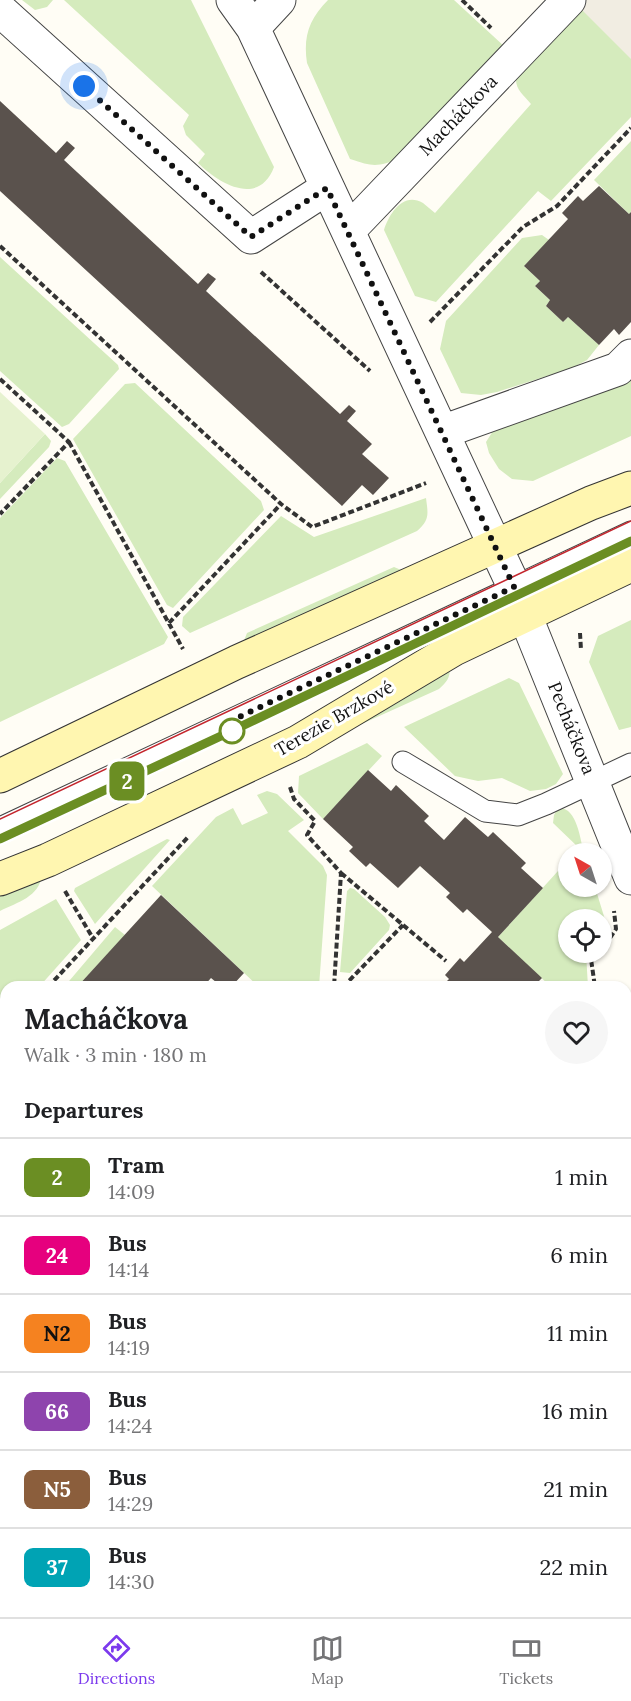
<!DOCTYPE html>
<html lang="en">
<head>
<meta charset="utf-8">
<style>
  :root { --surface:#fff; --page:#f6f6f6; --text:#202124; --muted:#757577; --line:#e0e0e0; --accent:#7c3aed }
  body { margin:0; font-family:Lora,serif; background:var(--page); color:var(--text); height:100vh; display:flex; flex-direction:column; font-size:22px; white-space:nowrap }
  * { box-sizing:border-box; margin:0 }
  p { font-size:20px; color:var(--muted) }
  .icon { flex:none; width:33px; height:33px; fill:none; stroke:currentColor; stroke-width:2; stroke-linecap:round; stroke-linejoin:round }
  .map { position:relative; flex:1; overflow:hidden }
  .panel { position:absolute; left:0px; top:981px; width:632px; height:636px; display:flex; flex-direction:column; background:var(--surface); border-radius:18px 18px 0 0; box-shadow:0 2px 4px #0004 }
  .panel>* { flex:none }
  .badge { padding:0 12px; border-radius:9px; font-size:21px; line-height:39px }
  .needle { width:39px; rotate:321deg }
  .controls { position:absolute; left:558px; top:843px; display:grid; gap:12px }
  .controls a { display:grid; place-items:center; width:54px; height:54px; border-radius:50%; background:var(--surface); box-shadow:0 2px 4px #0004; font-size:30px }
  .you { position:absolute; width:30px; height:30px; margin:-15px; border:4px solid #fff; border-radius:50%; background:#1a73e8; box-shadow:0 0 0 9px #1a73e833 }
  .map>.badge { position:absolute; translate:-50% -50%; box-shadow:0 0 0 3px #fff }
  h2 { padding:0 24px; font-size:22px; line-height:54px }
  .round { display:grid; place-items:center; flex:none; width:63px; height:63px; border-radius:32px; background:var(--page) }
  .head { display:flex; align-items:center; justify-content:space-between; height:102px; padding:0 24px }
  h1 { font-size:28px; font-weight:700; line-height:45px }
  ul { padding:0; list-style:none }
  li { display:flex; align-items:center; gap:18px; height:78px; padding:0 24px; border-top:2px solid var(--line) }
  li div { flex:1 }
  li b { display:block; font-size:22px }
  li em { font-style:normal }
  li .badge { min-width:66px; font-weight:700; text-align:center }
  .dock { display:flex; justify-content:space-around; align-items:center; height:84px; border-top:2px solid var(--line); background:var(--surface); font-size:16px; color:var(--muted) }
  .dock a { display:grid; justify-items:center; gap:3px }
  .dock .selected { color:var(--accent) }
  .map>svg:first-child { display:block }
  .green { fill:#d5ebbd }
  .pitch { fill:#e6f2cf }
  .plaza { fill:#f1ede2 }
  .building { fill:#5a524d }
  .lines { fill:none; stroke-linecap:round; stroke-linejoin:round }
  .lane-casing { stroke:#444; stroke-width:23 }
  .street-casing { stroke:#444; stroke-width:35 }
  .secondary-casing { stroke:#333; stroke-width:35 }
  .path { stroke:#333; stroke-width:4; stroke-dasharray:6 3; stroke-linecap:butt }
  .lane { stroke:#fff; stroke-width:21 }
  .street { stroke:#fff; stroke-width:33 }
  .secondary { stroke:#fff6b0; stroke-width:33 }
  .tram { stroke:#c4262e; stroke-width:1.5 }
  .line-casing { stroke:#fff; stroke-width:14 }
  .line { stroke:#6b8e23; stroke-width:9 }
  .walk { stroke:#111; stroke-width:6; stroke-dasharray:0 10.8 }
  .stop-dot { fill:#fff; stroke:#6b8e23; stroke-width:3 }
  .labels { text-anchor:middle; dominant-baseline:central; stroke-width:6; stroke-linejoin:round; paint-order:stroke }
  .street-label { font-size:18px; fill:#111; stroke:#fff }
</style>
</head>
<body>
<div class="map">
<svg width="631" height="1617" viewBox="0 0 631 1617">
  <rect width="100%" height="100%" fill="#fffdf5"/>
  <!-- green -->
  <path class="green" d="M 22,0 L 53,0 L 47,7 L 35,10 Z
    M 64,0 L 191,0 L 274,167 C 259,207 219,184 198,163 L 205,154 L 186,135 L 183,126 L 189,115 Z
    M 328,0 L 454,0 L 505,47 L 401,158 C 377,167 374,167 350,159 L 307,63 C 303,37 309,19 328,0 Z
    M 584,0 L 631,6 L 631,117 L 551,201 L 538,191 L 436,302 L 415,296 L 384,230 C 389,214 403,191 423,203 C 427,206 431,210 435,213 L 531,104 C 522,93 513,88 517,73 Z
    M 631,141 L 631,212 L 629,214 L 594,180 Z
    M 542,235 L 549,240 L 524,266 L 540,281 L 535,286 L 550,300 L 546,306 L 563,322 L 568,317 L 599,345 L 587,360 L 572,368 L 497,392 L 481,395 L 461,393 L 440,349 L 446,321 L 522,238 Z
    M 0,257 L 118,365 L 119,369 L 69,424 L 62,427 L 0,371 Z
    M 631,376 L 631,436 L 533,481 L 512,479 L 499,469 L 489,453 L 486,442 L 493,431 Z
    M 135,383 L 261,501 L 264,510 L 173,608 L 167,605 L 73,439 L 125,384 Z
    M 45,434 L 51,441 L 49,447 L 0,499 L 0,483 Z
    M 57,458 L 65,461 L 168,637 L 164,644 L 0,722 L 0,518 Z
    M 426,498 C 428,514 430,520 417,531 L 190,633 L 182,626 L 183,617 L 281,516 L 314,537 Z
    M 394,567 L 406,572 L 243,643 L 247,633 Z
    M 631,620 L 631,727 L 619,730 L 589,662 L 598,636 Z
    M 449,663 C 451,676 449,680 439,689 L 344,732 Z
    M 509,678 L 519,683 L 563,774 L 556,784 L 546,789 L 530,791 L 502,778 L 478,781 L 455,776 L 404,727 Z
    M 367,743 L 382,756 L 323,819 L 298,793 L 299,776 Z
    M 267,791 L 277,794 L 304,820 L 288,831 L 323,866 L 327,875 L 319,987 L 259,987 L 152,886 L 216,817 L 233,808 L 242,825 L 268,813 L 257,795 Z
    M 558,808 C 577,806 580,839 584,853 L 575,853 L 579,848 L 553,823 L 554,815 Z
    M 167,839 L 170,840 L 95,924 L 74,891 L 75,888 Z
    M 568,860 L 568,886 L 595,887 L 607,926 L 606,934 L 602,935 L 602,920 L 568,920 L 568,952 L 586,953 L 588,987 L 551,987 L 498,937 Z
    M 42,875 C 39,897 18,902 0,911 L 0,890 Z
    M 350,888 L 354,889 L 385,917 L 390,925 L 389,930 L 350,973 L 340,972 L 347,891 Z
    M 56,899 L 81,940 L 39,987 L 6,987 L 6,1024 L 0,1031 L 0,930 Z
    M 115,927 L 125,935 L 77,987 L 64,987 Z
    M 6,1054 L 6,1088 L 0,1083 L 0,1060 Z
    M 631,1272 L 631,1349 L 626,1349 L 626,1284 Z
    M 6,1484 L 6,1611 L 43,1611 L 37,1617 L 0,1617 L 0,1491 Z
    M 386,1611 L 414,1611 L 413,1617 L 386,1617 Z"/>
  <!-- pitch -->
  <path class="pitch" d="M 0,392 L 45,434 L 0,483 Z"/>
  <!-- plaza -->
  <path class="plaza" d="M 572,0 L 631,0 L 631,59 Z"/>
  <!-- building -->
  <path class="building" d="M 0,101 L 56,153 L 67,141 L 75,148 L 64,160 L 198,284 L 208,273 L 216,279 L 206,291 L 340,414 L 349,405 L 356,411 L 347,421 L 372,444 L 362,454 L 389,478 L 373,495 L 362,485 L 342,506 L 0,191 Z
    M 599,186 L 629,214 L 631,212 L 631,322 L 619,335 L 614,329 L 599,345 L 568,317 L 563,322 L 546,306 L 550,300 L 535,286 L 540,281 L 524,266 L 568,219 L 562,213 L 578,196 L 583,201 Z
    M 368,770 L 391,791 L 396,785 L 429,816 L 424,821 L 444,840 L 465,817 L 488,837 L 493,832 L 526,863 L 521,868 L 543,888 L 498,937 L 542,978 L 533,987 L 441,987 L 449,979 L 445,975 L 460,958 L 464,962 L 492,932 L 467,909 L 463,913 L 446,897 L 450,893 L 420,866 L 398,888 L 370,863 L 366,867 L 349,851 L 353,847 L 323,819 Z
    M 161,895 L 244,973 L 231,987 L 222,987 L 211,978 L 203,987 L 77,987 Z
    M 6,1161 L 6,1270 L 0,1277 L 0,1168 Z
    M 90,1611 L 180,1611 L 175,1617 L 84,1617 Z"/>
  <g class="lines">
    <!-- lane casing -->
    <g class="lane-casing">
      <path id="lane" d="M 403,762 L 485,811 L 518,815 L 546,804 L 631,764
        M 0,828 L 631,532"/>
    </g>
    <!-- street casing -->
    <g class="street-casing">
      <path id="street" d="M 233,0 L 253,28 L 510,578 L 631,878
        M 0,10 L 251,237 L 327,188
        M 253,28 L 279,0
        M 348,231 L 569,0
        M 442,432 L 618,369 L 631,356
        M 626,1192 L 631,1177
        M 304,1617 L 310,1611"/>
    </g>
    <!-- secondary casing -->
    <g class="secondary-casing">
      <path id="secondary" d="M 0,776 L 237,662 L 591,503 L 631,488
        M 0,879 L 48,860 L 298,742 L 454,649 L 631,565"/>
    </g>
    <!-- path -->
    <path class="path" d="M 462,0 L 491,28
      M 0,246 L 281,504 L 312,527 L 426,483
      M 261,272 L 370,371
      M 430,322 L 523,227 L 557,206 L 631,128
      M 0,379 L 69,442 L 0,514
      M 69,442 L 183,649
      M 169,623 L 281,504
      M 580,633 L 581,650
      M 290,787 L 294,799 L 315,821 L 307,835 L 341,873 L 334,987
      M 341,873 L 446,961
      M 65,891 L 94,940
      M 602,942 L 610,938 L 616,929 L 614,911
      M 590,952 L 595,987
      M 48,987 L 189,836
      M 343,987 L 403,925
      M 0,1042 L 6,1035
      M 0,1094 L 6,1099
      M 626,1261 L 631,1248
      M 626,1317 L 631,1314
      M 379,1611 L 379,1617
      M 46,1617 L 52,1611"/>
    <!-- lane -->
    <use href="#lane" class="lane"/>
    <!-- street -->
    <use href="#street" class="street"/>
    <!-- secondary -->
    <use href="#secondary" class="secondary"/>
    <!-- tram -->
    <path class="tram" d="M 0,819 L 631,521
      M 0,839 L 221,737 L 631,541"/>
  </g>
  <g class="lines">
    <!-- line casing -->
    <g class="line-casing">
      <path id="line" d="M 0,839 L 221,736 L 631,541"/>
    </g>
    <!-- line -->
    <use href="#line" class="line"/>
    <!-- walk -->
    <path class="walk" d="M 84,86 L 251,237 L 327,188 L 514,587 L 237,718 L 232,731"/>
  </g>
  <!-- markers -->
  <circle class="stop-dot" cx="232" cy="731" r="12"/>
  <g class="labels">
    <!-- street labels -->
    <g class="street-label">
      <text transform="translate(458 115) rotate(-46)">Macháčkova</text>
      <text transform="translate(334 718) rotate(-30)">Terezie Brzkové</text>
      <text transform="translate(572 728) rotate(68)">Pecháčkova</text>
    </g>
  </g>
</svg>
<div class="controls">
<a><svg class="needle" viewBox="-14 -14 28 28"><path d="M0-13l5 13h-10z" fill="#e53935"/><path d="M0 13l5-13h-10z" fill="#757577"/></svg></a>
<a><svg class="icon" aria-label="locate" viewBox="0 0 24 24"><circle cx="12" cy="12" r="6"/><path d="M12 2v4M12 18v4M2 12h4M18 12h4"/></svg></a>
</div>
<div class="you" style="left:84px;top:86px"></div>
<b class="badge" style="left:127px;top:781px;background:#6b8e23;color:#fff">2</b>
<section class="panel">
<div class="head"><div><h1>Macháčkova</h1><p>Walk · 3 min · 180 m</p></div><a class="round"><svg class="icon" aria-label="heart" viewBox="0 0 24 24"><path d="M12 20l-8-8c-3-5 5-10 8-4 3-6 11-1 8 4z"/></svg></a></div>
<h2>Departures</h2>
<ul>
<li><span class="badge" style="background:#6b8e23;color:#fff">2</span><div><b>Tram</b><p>14:09</p></div><em>1 min</em></li>
<li><span class="badge" style="background:#e6007e;color:#fff">24</span><div><b>Bus</b><p>14:14</p></div><em>6 min</em></li>
<li><span class="badge" style="background:#f58220;color:#111">N2</span><div><b>Bus</b><p>14:19</p></div><em>11 min</em></li>
<li><span class="badge" style="background:#8e44ad;color:#fff">66</span><div><b>Bus</b><p>14:24</p></div><em>16 min</em></li>
<li><span class="badge" style="background:#8b5e3c;color:#fff">N5</span><div><b>Bus</b><p>14:29</p></div><em>21 min</em></li>
<li><span class="badge" style="background:#00a3b4;color:#fff">37</span><div><b>Bus</b><p>14:30</p></div><em>22 min</em></li>
</ul>
</section>
</div>
<nav class="dock">
<a class="selected"><svg class="icon" aria-label="directions" viewBox="0 0 24 24"><path d="M12 3l9 9-9 9-9-9zM9 14v-3h6M13 9l2 2-2 2"/></svg>Directions</a>
<a><svg class="icon" aria-label="map" viewBox="0 0 24 24"><path d="M3 6l6-2 6 2 6-2v14l-6 2-6-2-6 2zM9 4v14M15 6v14"/></svg>Map</a>
<a><svg class="icon" aria-label="tickets" viewBox="0 0 24 24"><path d="M3 7h18v10H3zM15 7v10"/></svg>Tickets</a>
</nav>
</body>
</html>
